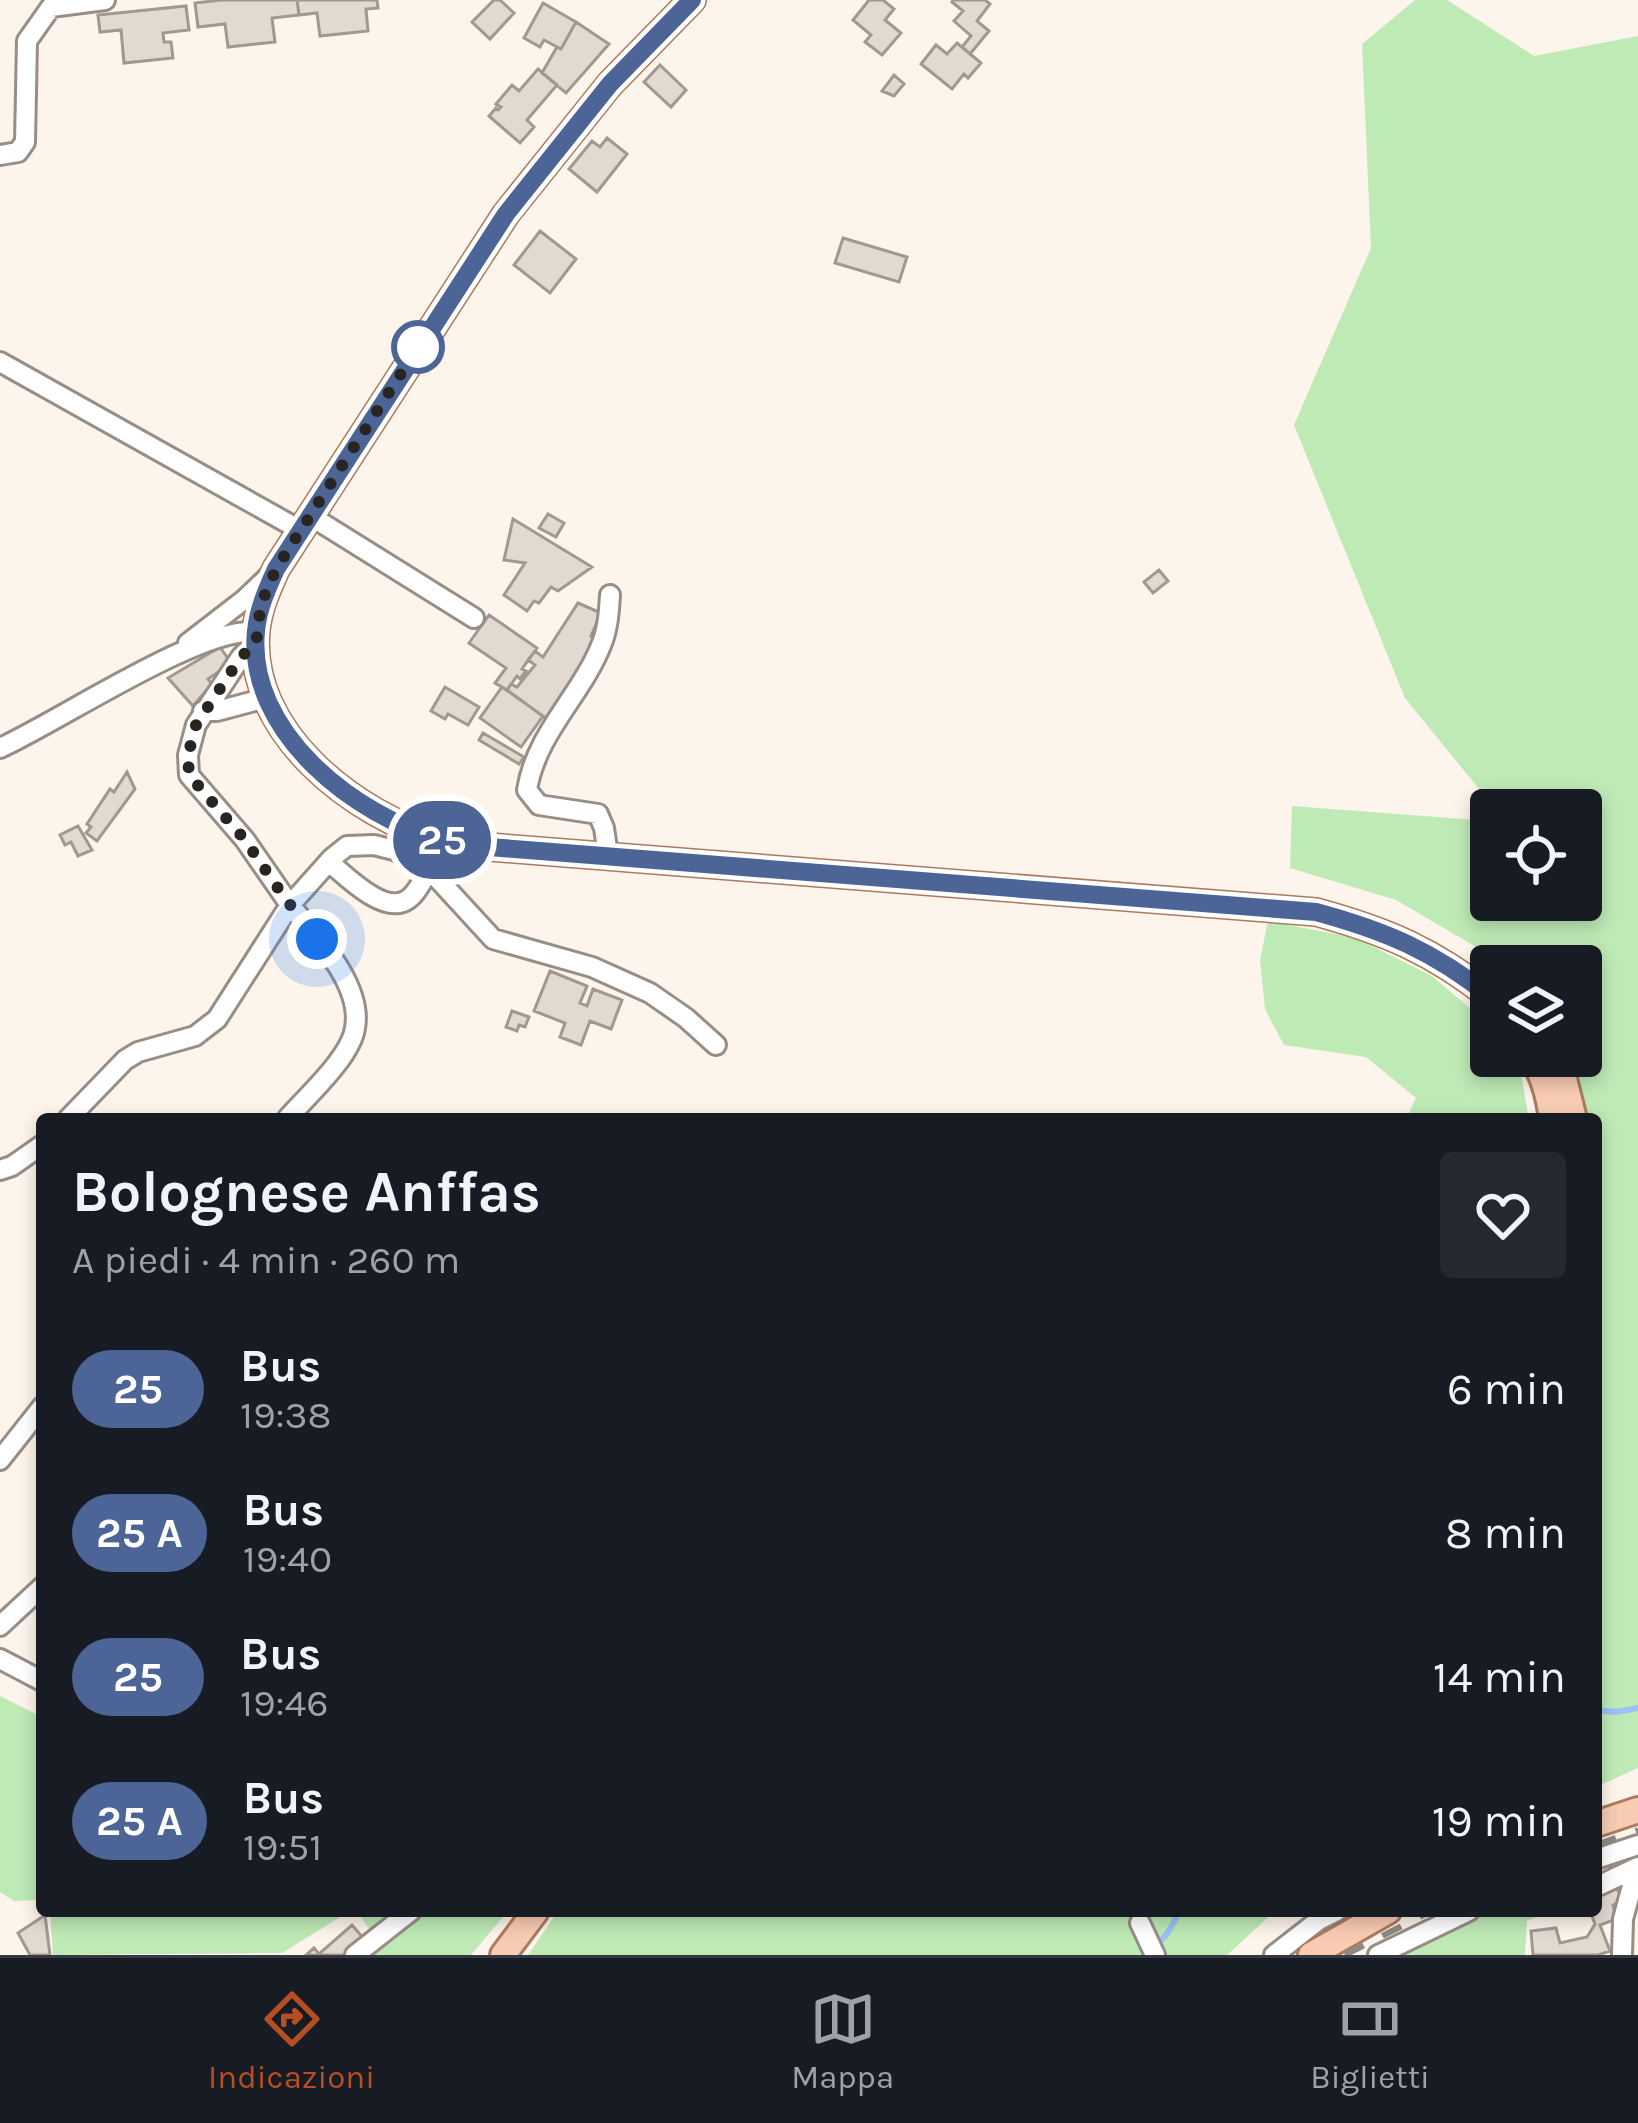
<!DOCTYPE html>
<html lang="it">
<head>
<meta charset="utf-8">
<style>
  :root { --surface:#171b24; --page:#242831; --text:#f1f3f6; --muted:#9ea1a6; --line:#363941; --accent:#b54f23 }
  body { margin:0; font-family:Karla,sans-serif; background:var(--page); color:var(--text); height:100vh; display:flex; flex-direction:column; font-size:45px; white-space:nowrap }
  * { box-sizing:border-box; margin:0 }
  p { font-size:39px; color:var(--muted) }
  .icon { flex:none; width:66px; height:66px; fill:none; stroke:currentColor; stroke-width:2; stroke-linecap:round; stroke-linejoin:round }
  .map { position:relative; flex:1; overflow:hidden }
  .panel { position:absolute; left:36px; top:1113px; width:1566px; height:804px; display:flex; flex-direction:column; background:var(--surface); border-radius:12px; box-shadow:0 6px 18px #0003 }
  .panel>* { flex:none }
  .badge { padding:0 24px; border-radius:39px; font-size:42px; line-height:78px }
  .controls { position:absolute; left:1470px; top:789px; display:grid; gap:24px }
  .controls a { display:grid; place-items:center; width:132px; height:132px; border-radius:12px; background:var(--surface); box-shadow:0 6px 18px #0003; font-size:60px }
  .you { position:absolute; width:60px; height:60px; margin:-30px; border:9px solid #fff; border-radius:50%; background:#1a73e8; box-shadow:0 0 0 18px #1a73e833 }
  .map>.badge { position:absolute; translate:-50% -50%; box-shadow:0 0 0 6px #fff }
  .round { display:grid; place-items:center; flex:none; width:126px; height:126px; border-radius:12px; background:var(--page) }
  .overview { display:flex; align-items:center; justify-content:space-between; height:204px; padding:0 36px }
  h1 { font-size:57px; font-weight:700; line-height:90px }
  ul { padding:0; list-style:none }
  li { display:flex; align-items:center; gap:36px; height:144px; padding:0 36px }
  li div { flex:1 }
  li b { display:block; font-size:45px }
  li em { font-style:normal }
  li .badge { min-width:132px; font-weight:700; text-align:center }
  .menu { display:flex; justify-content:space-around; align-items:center; height:168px; border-top:3px solid var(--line); background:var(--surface); font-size:33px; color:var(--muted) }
  .menu a { display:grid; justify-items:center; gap:6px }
  .menu .active { color:var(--accent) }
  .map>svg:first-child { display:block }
  .green { fill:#beeab5; fill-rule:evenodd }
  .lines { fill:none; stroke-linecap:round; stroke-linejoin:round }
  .stream { stroke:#9cc1f6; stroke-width:6 }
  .building { fill:#e2d9d1; stroke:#a19890; stroke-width:3 }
  .minor-casing { stroke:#978e86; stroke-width:24 }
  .major-casing { stroke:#ac7b5f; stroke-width:30 }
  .minor { stroke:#fff; stroke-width:18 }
  .major { stroke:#f8ccb3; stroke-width:24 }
  .rail { stroke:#8f8983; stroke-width:6; stroke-dasharray:21 21; stroke-linecap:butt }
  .line-casing { stroke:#fff; stroke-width:27 }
  .line { stroke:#4c6596; stroke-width:18 }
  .walk { stroke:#272421; stroke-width:12; stroke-dasharray:0 21.6 }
  .stop-dot { fill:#fff; stroke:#4c6596; stroke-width:6 }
</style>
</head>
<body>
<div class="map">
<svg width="1638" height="1955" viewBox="0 0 1638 1955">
  <rect width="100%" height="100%" fill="#fdf4eb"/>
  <!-- green -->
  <path class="green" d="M 1415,0 L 1447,0 L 1534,56 L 1638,36 L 1638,1768 L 1596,1787 L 1596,1119 L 1582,1119 L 1568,1056 L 1581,1056 L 1581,966 L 1498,966 L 1483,951 L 1396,900 L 1290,868 L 1292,806 L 1476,820 L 1479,789 L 1405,698 L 1294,425 L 1371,248 L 1362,44 ZM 1491,810 L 1581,810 L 1581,900 L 1491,900 Z
    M 1268,921 L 1356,938 L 1432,976 L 1472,1010 L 1491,1031 L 1491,1056 L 1513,1056 L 1519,1063 L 1529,1119 L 1406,1119 L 1416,1098 L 1366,1057 L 1284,1045 L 1265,1009 L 1260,960 Z
    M 0,1696 L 42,1717 L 42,1900 L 14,1901 L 0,1892 Z
    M 50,1911 L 350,1911 L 282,1953 L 53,1955 Z
    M 357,1911 L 508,1911 L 471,1955 L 374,1955 L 382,1949 Z
    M 558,1911 L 1275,1911 L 1227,1955 L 528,1955 Z
    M 1482,1911 L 1550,1911 L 1527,1921 L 1525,1955 L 1399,1955 L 1452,1924 Z"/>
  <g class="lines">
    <!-- stream -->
    <path class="stream" d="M 1596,1710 L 1616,1712 L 1638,1708
      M 1155,1947 L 1167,1934 L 1180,1911"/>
  </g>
  <!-- building -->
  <path class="building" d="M 221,0 L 297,0 L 299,15 L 272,18 L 275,42 L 228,47 L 225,24 L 198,27 L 195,3 Z
    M 297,0 L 377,0 L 378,8 L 366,9 L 368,31 L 320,36 L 317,13 L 299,15 Z
    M 494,0 L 500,0 L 514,13 L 490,39 L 472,22 Z
    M 869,0 L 883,0 L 894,9 L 885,20 L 901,33 L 882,55 L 865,42 L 871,35 L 853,20 Z
    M 953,0 L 985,0 L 990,4 L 977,21 L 989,31 L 970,54 L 962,47 L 971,36 L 954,21 L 963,11 L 952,2 Z
    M 543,3 L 576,22 L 561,49 L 544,40 L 540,47 L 524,38 Z
    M 186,6 L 189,30 L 163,33 L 164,42 L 171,42 L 173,58 L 124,63 L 121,30 L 100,32 L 98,15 Z
    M 576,22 L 609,44 L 566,93 L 542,73 L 557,47 L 561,49 Z
    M 957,43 L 981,63 L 968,78 L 964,74 L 952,89 L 921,64 L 936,45 L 947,54 Z
    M 660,65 L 686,90 L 671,107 L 644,82 Z
    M 538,69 L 557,85 L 527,120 L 534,127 L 520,143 L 489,116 L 496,108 L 498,110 L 501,107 L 496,104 L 512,85 L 519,91 Z
    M 894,75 L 904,84 L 894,96 L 882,91 Z
    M 607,138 L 627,154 L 597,192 L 569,169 L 592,141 L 600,147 Z
    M 540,231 L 576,259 L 550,293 L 514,265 Z
    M 843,238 L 907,257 L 899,282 L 835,263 Z
    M 548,514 L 564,523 L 556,537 L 539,528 Z
    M 513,519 L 592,567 L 558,591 L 551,587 L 539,603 L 534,601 L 527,611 L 504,595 L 525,563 L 504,560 Z
    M 1159,570 L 1168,581 L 1153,593 L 1144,582 Z
    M 578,603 L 601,613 L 591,636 L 598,640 L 548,720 L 507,690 L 511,684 L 517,687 L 535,665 L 528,660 L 535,651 L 543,657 Z
    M 489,615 L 537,648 L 522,669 L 526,671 L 520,679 L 517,676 L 507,690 L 495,683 L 506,668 L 469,643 Z
    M 220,647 L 231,663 L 208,679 L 212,684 L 193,706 L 168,678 Z
    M 445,687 L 479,707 L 468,725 L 448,714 L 445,719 L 431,711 Z
    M 502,687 L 543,716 L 521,747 L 480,718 Z
    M 483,733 L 524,757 L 519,764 L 479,740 Z
    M 127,772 L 135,789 L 97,841 L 86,833 L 91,827 L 87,824 L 110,789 L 114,792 Z
    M 78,826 L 92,850 L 78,856 L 71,842 L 65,845 L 60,835 Z
    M 550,971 L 587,986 L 580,1003 L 587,1006 L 593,989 L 622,1000 L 611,1029 L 590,1021 L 581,1045 L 560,1037 L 565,1023 L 534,1011 Z
    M 512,1011 L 529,1017 L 525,1027 L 519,1025 L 517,1031 L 506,1027 Z
    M 1614,1883 L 1623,1900 L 1613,1905 L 1616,1919 L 1600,1925 L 1610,1951 L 1598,1955 L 1533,1955 L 1531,1931 L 1556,1928 L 1560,1943 L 1587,1937 L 1595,1924 L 1590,1911 L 1596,1911 L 1596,1891 Z
    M 45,1915 L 50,1955 L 30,1955 L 18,1933 Z
    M 352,1925 L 365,1940 L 346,1955 L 306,1955 L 314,1948 L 319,1954 Z"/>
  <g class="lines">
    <!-- minor casing -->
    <g class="minor-casing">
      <path id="minor" d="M 0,155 L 18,152 L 25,142 L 27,41 L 51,7 L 105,0
        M 0,362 L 300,530
        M 309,515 L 474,618
        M 188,643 L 245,599 L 268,577
        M 203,711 L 217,711 L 266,698
        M 0,748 C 58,722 201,626 256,632
        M 608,855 L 604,828 L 598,814 L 539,805 L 527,790 C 536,733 582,695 602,643 C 608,628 609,611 610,595
        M 329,862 C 346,876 382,913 405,901 C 416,896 423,879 429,870
        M 68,1119 L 125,1060 L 138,1052 L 195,1036 L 217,1019 L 290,905 L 245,840 L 189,775 L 188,755 L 196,725 L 241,657 L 255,643
        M 287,1119 C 306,1097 351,1057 355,1028 C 363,984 315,936 290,905 L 332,858 L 347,846 L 374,845 L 394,850 L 425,865 L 493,939 L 592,967 L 650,993 L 686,1018 L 716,1045
        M 0,1170 L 12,1166 L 42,1145
        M 0,1460 L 42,1407
        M 0,1626 L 42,1587
        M 0,1659 L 42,1681
        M 1596,1859 L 1638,1845
        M 1600,1885 L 1638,1867
        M 1140,1923 L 1155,1955
        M 355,1955 L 411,1911
        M 1274,1955 L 1319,1920 L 1337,1911
        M 1378,1955 L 1469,1911
        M 1622,1955 L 1623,1919 L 1637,1868"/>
    </g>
    <!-- major casing -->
    <g class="major-casing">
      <path id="major" d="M 692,0 L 610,84 L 506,214 L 276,569 C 267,589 258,609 256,631 C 246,732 355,816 442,840 C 457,844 473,845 489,847 L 1316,912 C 1386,931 1433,951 1491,997
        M 1531,1056 C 1544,1075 1549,1096 1552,1119
        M 1552,1056 L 1563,1075 L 1574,1119
        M 1596,1824 L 1638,1810
        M 503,1955 L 536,1911
        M 1311,1955 L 1388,1911"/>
    </g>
    <!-- minor -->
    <use href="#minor" class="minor"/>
    <!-- major -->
    <use href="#major" class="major"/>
    <!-- rail -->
    <path class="rail" d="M 1596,1845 L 1638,1830
      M 1345,1955 L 1431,1911"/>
  </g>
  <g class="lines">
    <!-- line casing -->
    <g class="line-casing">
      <path id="line" d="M 692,0 L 610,84 L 506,214 L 276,569 C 267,589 258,609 256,631 C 246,732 355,816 442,840 C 457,844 473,845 489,847 L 1316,912 C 1386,931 1433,951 1491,997"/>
    </g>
    <!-- line -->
    <use href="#line" class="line"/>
    <!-- walk -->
    <path class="walk" d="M 317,939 L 284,897 L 245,840 L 189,775 L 188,755 L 196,725 L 241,657 L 256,643 L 261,604 L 276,569 L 418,347"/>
  </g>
  <!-- markers -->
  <circle class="stop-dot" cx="418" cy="347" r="24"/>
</svg>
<div class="controls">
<a><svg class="icon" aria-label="locate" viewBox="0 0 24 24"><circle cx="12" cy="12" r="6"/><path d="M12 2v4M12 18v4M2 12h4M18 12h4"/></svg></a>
<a><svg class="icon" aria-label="layers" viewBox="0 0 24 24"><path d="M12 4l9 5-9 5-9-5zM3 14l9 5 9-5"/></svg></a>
</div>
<div class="you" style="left:317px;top:939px"></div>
<b class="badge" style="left:442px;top:840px;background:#4c6596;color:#fff">25</b>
<section class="panel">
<div class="overview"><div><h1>Bolognese Anffas</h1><p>A piedi · 4 min · 260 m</p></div><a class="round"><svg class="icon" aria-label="heart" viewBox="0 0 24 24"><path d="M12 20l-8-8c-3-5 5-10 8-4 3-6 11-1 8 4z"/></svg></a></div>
<ul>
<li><span class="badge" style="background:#4c6596;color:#fff">25</span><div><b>Bus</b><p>19:38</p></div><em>6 min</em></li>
<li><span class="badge" style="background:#4c6596;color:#fff">25 A</span><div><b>Bus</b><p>19:40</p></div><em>8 min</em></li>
<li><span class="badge" style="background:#4c6596;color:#fff">25</span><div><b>Bus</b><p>19:46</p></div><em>14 min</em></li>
<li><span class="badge" style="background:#4c6596;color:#fff">25 A</span><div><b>Bus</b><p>19:51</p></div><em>19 min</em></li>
</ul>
</section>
</div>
<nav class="menu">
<a class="active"><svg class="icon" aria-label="directions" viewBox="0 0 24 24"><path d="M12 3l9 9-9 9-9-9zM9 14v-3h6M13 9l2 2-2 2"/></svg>Indicazioni</a>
<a><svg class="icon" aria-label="map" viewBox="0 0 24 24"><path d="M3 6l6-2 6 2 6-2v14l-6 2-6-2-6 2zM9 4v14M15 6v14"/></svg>Mappa</a>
<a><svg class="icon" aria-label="tickets" viewBox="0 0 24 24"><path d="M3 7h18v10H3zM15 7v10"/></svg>Biglietti</a>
</nav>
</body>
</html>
